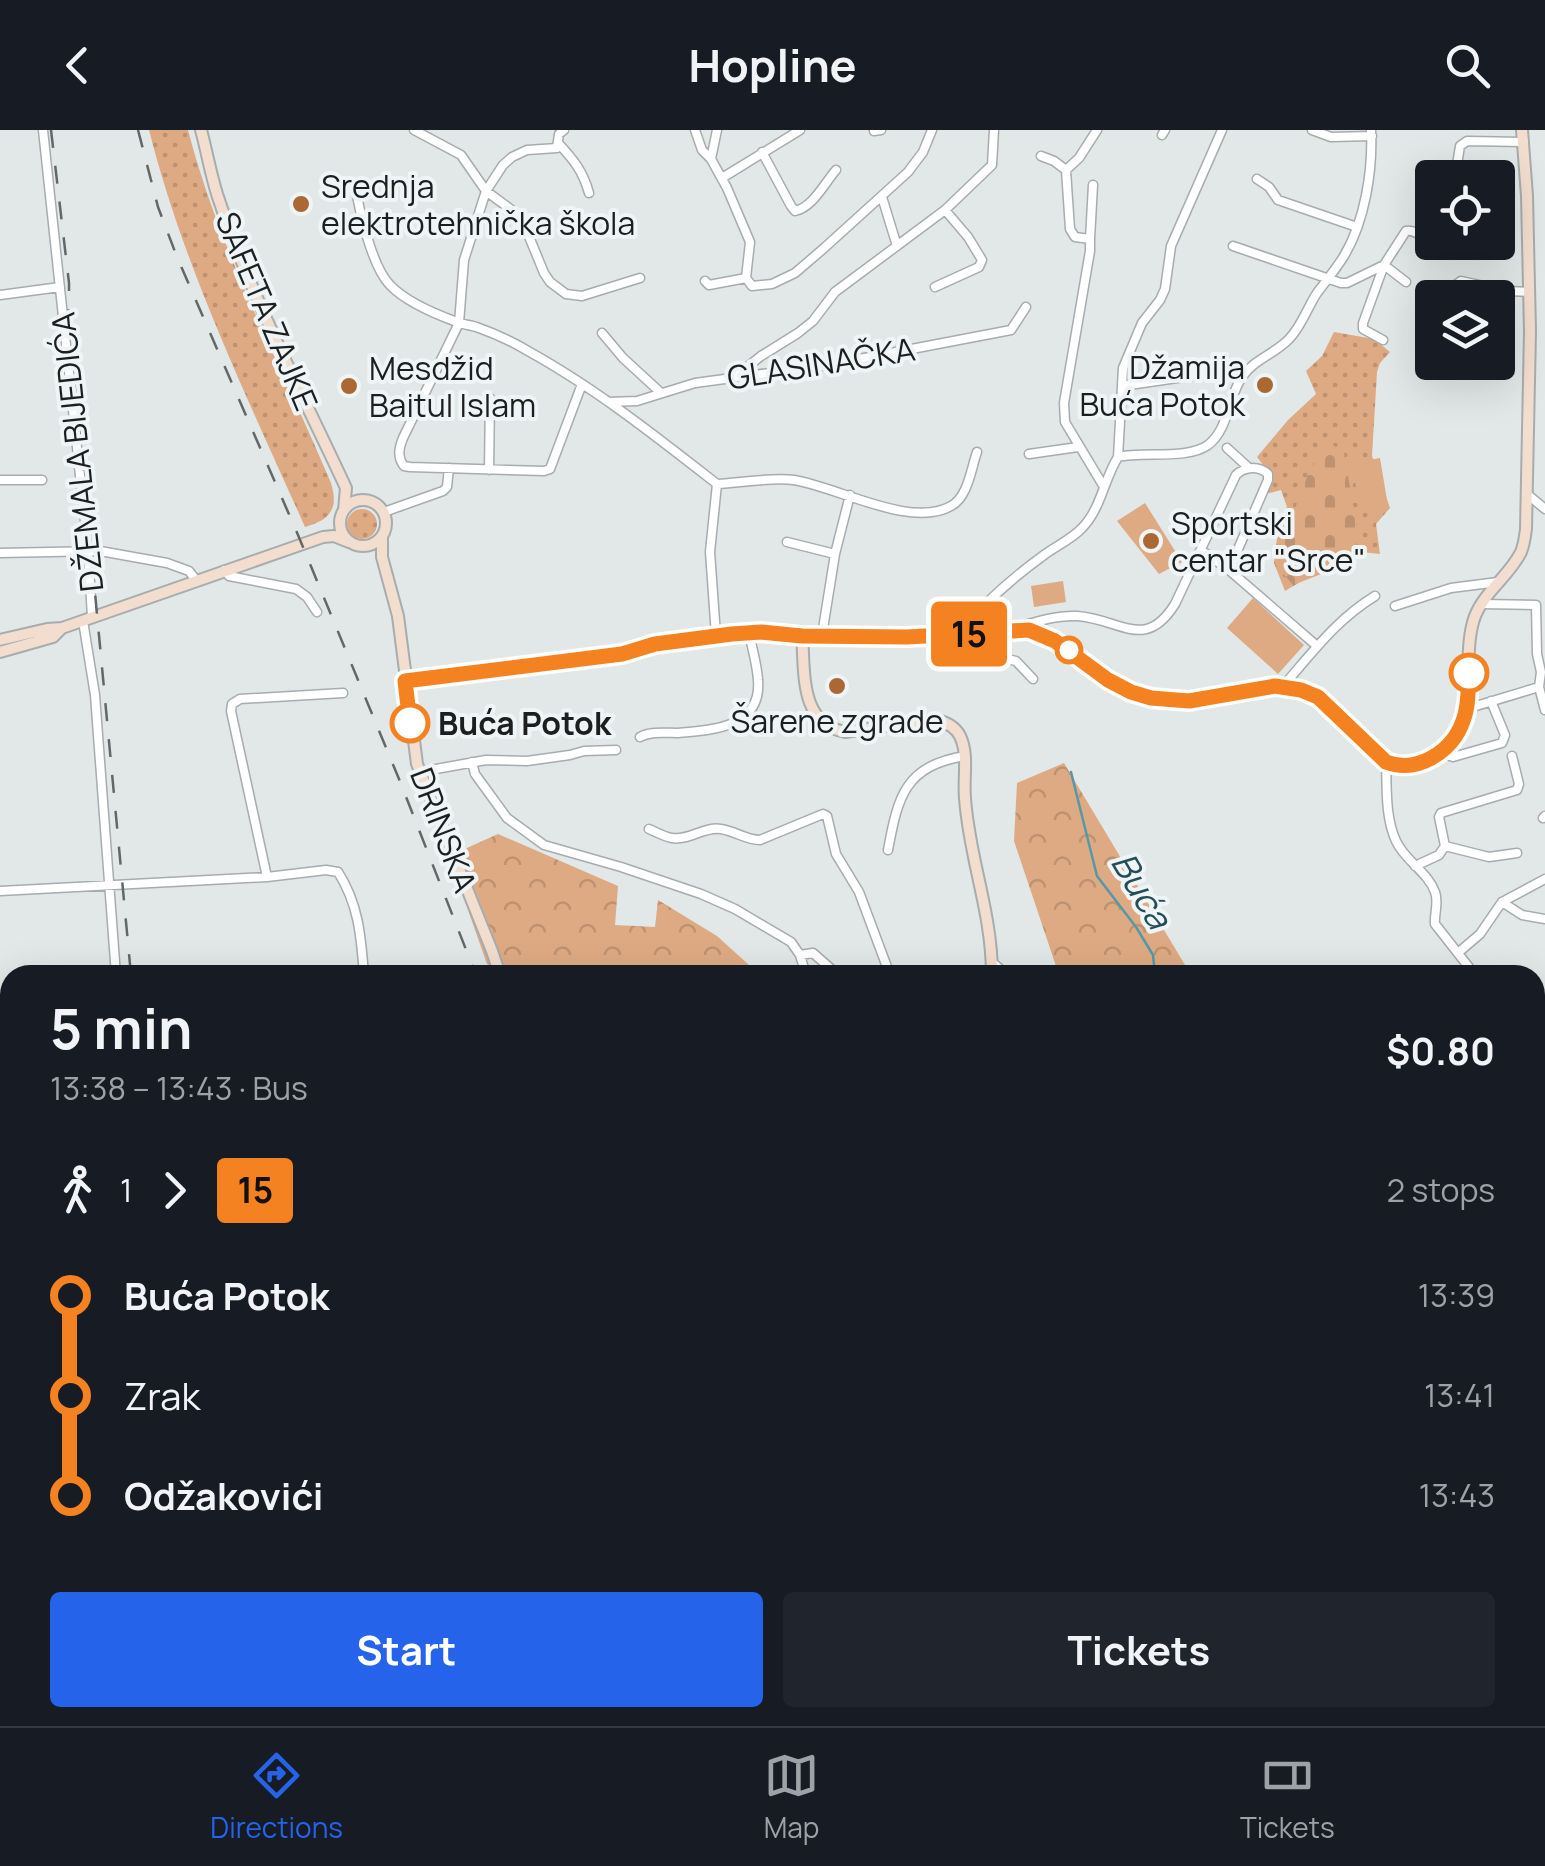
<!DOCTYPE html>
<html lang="en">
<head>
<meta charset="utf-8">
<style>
  :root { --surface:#171b24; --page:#20242c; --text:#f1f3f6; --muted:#9ea1a6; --line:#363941; --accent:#2563eb }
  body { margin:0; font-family:Manrope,sans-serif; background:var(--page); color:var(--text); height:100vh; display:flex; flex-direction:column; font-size:38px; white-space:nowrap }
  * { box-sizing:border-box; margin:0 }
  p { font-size:32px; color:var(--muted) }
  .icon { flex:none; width:55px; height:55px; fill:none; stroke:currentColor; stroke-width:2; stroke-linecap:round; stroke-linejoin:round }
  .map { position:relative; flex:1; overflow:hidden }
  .details { position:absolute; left:0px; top:835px; width:1545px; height:762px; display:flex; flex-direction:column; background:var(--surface); border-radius:30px 30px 0 0; box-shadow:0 10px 40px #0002 }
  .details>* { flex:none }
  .badge { padding:0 20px; border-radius:8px; font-size:35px; line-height:65px }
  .controls { position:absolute; left:1415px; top:30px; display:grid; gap:20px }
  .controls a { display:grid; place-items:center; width:100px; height:100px; border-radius:10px; background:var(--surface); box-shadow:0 10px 40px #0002; font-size:50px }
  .map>.badge { position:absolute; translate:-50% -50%; box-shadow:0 0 0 5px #fff }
  .legs { display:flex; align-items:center; gap:15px; height:110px; padding:0 50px; font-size:32px }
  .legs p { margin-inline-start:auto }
  .headline { display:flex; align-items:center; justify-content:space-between; height:170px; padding:0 50px }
  h1 { font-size:55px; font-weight:700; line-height:75px }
  .primary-button { display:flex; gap:20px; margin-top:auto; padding:20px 50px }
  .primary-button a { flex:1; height:115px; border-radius:10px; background:var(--accent); color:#fff; font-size:40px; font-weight:700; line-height:115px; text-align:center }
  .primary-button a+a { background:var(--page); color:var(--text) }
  ul { padding:0 50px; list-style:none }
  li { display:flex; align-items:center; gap:35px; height:100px; font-size:38px }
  li i { display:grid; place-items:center; width:15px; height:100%; margin:0 12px; background:currentColor }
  li i::after { content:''; width:25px; height:25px; margin:-12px; border:8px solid; border-radius:50%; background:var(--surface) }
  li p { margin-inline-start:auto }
  li:first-child i { background:linear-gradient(#0000 50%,currentColor 0) }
  li:last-child i { background:linear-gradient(currentColor 50%,#0000 0) }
  header { display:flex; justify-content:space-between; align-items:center; height:130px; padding:0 50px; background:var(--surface); font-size:45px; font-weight:700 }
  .menu { display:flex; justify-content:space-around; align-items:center; height:140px; border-top:2px solid var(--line); background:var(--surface); font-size:28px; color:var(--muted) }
  .menu a { display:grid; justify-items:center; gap:5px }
  .menu .on { color:var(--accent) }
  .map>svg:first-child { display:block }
  .grass { fill:url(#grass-dots) }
  .forest { fill:url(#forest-crowns) }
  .cemetery { fill:url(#cemetery-stones) }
  .pitch { fill:#deaa83 }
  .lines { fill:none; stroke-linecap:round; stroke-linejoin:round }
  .stream { stroke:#5598a7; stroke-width:2.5 }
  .street-casing { stroke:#a7acae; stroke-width:11 }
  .secondary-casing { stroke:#a7acae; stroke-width:14 }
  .street { stroke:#fff; stroke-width:8 }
  .secondary { stroke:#f2ddce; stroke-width:10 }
  .rail { stroke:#646768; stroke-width:2.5; stroke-dasharray:18 18; stroke-linecap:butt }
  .line-1-casing { stroke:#fff; stroke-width:22 }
  .line-1 { stroke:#f58220; stroke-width:15 }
  .poi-dot { fill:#aa6934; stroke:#eff4f6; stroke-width:4 }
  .stop-1-dot { fill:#fff; stroke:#f58220; stroke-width:5 }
  .labels { text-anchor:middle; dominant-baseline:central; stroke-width:8; stroke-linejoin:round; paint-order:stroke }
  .poi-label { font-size:32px; fill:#1d1f1f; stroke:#eff4f6; text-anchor:start }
  .street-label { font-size:32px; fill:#1d1f1f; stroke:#eff4f6 }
  .stop-label { font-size:32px; font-weight:bold; fill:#1d1f1f; stroke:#eff4f6; text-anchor:start }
  .water-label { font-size:35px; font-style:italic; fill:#234e57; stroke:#eff4f6 }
</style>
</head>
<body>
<header><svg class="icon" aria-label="back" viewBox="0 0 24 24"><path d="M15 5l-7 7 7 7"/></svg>Hopline<svg class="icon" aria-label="search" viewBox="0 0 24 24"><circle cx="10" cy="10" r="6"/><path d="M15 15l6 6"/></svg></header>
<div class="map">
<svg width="1545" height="1596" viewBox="0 0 1545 1596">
  <defs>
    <pattern id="grass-dots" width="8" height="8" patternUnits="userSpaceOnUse" patternTransform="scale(2.5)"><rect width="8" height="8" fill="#deaa83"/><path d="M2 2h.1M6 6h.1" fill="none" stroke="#be9271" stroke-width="1.8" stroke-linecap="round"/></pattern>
    <pattern id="forest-crowns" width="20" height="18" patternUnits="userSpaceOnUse" patternTransform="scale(2.5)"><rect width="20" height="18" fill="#deaa83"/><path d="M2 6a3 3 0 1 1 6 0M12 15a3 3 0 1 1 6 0" fill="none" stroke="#be9271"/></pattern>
    <pattern id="cemetery-stones" width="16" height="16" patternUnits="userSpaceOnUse" patternTransform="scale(2.5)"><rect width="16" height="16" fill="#deaa83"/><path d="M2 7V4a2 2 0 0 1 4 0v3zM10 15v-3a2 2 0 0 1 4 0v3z" fill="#be9271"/></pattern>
  </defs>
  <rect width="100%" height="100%" fill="#e2e7e8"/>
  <!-- grass -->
  <path class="grass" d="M 149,0 L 188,0 C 220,123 282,237 331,353 C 339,379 330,390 305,397 C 247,267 184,138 149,0 Z
    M 1334,202 L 1374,209 L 1390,222 L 1380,233 L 1377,242 L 1372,326 L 1390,378 L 1376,394 L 1380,424 L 1352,421 L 1285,461 L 1274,433 L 1279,392 L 1287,377 L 1281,360 L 1262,365 L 1270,344 L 1257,327 L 1288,290 L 1316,264 L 1306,241 L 1322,226 Z
    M347 394a15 15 0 1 1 30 0a15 15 0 1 1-30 0Z
    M 1544,1495 L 1545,1596 L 1485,1596 L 1488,1588 L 1535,1588 L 1535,1543 Z"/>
  <!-- forest -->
  <path class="forest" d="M 1064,633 L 1191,845 L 1059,845 L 1014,711 L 1017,653 Z
    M 498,704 L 618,756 L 615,795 L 655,797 L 658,770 L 717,806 L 760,845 L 505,845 L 487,834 L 449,726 Z
    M 1535,1244 L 1545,1255 L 1545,1311 L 1538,1318 L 1545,1324 L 1545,1496 L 1535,1543 Z
    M 735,1588 L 915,1588 L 929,1596 L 741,1596 Z"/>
  <!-- cemetery -->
  <path class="cemetery" d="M 1328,311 L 1344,324 L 1357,396 L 1356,422 L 1324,443 L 1293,455 L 1274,433 L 1309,342 Z"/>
  <!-- pitch -->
  <path class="pitch" d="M 1380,328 L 1388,376 L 1360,381 L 1352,333 Z
    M 1145,373 L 1182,432 L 1159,444 L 1117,391 Z
    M 1063,451 L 1066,472 L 1034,477 L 1031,456 Z
    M 1253,468 L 1304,515 L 1278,544 L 1227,498 Z"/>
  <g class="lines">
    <!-- stream -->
    <path class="stream" d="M 1071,642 L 1097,746 L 1136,797 L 1153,825 L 1155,845
      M 1535,1265 L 1545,1272"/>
    <!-- street casing -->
    <g class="street-casing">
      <path id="street" d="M 43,0 L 88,420 L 92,487
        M 414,0 L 461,25 L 486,61 L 521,87 L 544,143 L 550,152 L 566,164 L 582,166 L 640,148
        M 564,0 L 559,4 L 557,18 L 527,20 L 512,27 L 503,35 L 486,61 L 464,130 L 459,193 L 403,308 C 399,318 397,327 404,336 L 410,337 L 544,341 L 550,339 L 582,254
        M 695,0 L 702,20 L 711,29 L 727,58 L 750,112 L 746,148 L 752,156 L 772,154 L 795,143 L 823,119 L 908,42 L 923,22 L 932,0
        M 1097,0 L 1079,28 L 1066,40 L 1070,99 L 1075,107 L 1090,109 L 1090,121 L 1064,273 L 1065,292 L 1104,357
        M 1312,0 L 1331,7 L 1372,6
        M 874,1 L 881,0
        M 1162,5 L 1165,0
        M 558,13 C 573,29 583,41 589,63
        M 762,22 L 791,76 L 795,81 C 813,77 824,54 836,40
        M 1041,26 L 1054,31 L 1066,40
        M 711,29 L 717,0
        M 722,48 L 800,0
        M 1455,48 L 1460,16 L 1467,11 L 1524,12
        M 1257,49 L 1269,57 L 1278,70 L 1357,97
        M 355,54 C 359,80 372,137 390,155 C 406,172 435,184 457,192 C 464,195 472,195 479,198 C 496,204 513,212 528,221 C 595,258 657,307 717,354 C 741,353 770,347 794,350 C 838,357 911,399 951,376 C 968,367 971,339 977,322
        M 882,67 L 897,116
        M 1090,109 L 1093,55
        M 1233,116 L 1341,153 L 1347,153 L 1384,135
        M 1384,135 L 1406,152
        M 705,151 L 709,155 L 746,148
        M 935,157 L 979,137 L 982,130 L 968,107 L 945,80
        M 0,165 L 60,157
        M 1451,168 L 1454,156 L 1461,151 L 1507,161 L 1529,162
        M 602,203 L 623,228 L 660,262
        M 1383,210 L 1363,199 L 1363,193 L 1384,135 L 1406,101 C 1417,99 1425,111 1436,115 L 1439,112
        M 736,246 L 761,226 L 798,203 L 813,191 L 835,162 L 945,80 L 992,35 L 994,0
        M 1122,256 L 1198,245 L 1245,242
        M 609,272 L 637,271 L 695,253 L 828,235 L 1011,200 L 1026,177
        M 1227,318 L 1249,338
        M 1029,324 L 1078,317
        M 1118,327 L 1123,238 L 1142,193 L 1160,170 L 1165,159 L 1171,116 L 1222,0
        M 489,340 L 490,268
        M 0,350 L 42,350
        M 1527,364 L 1545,379
        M 384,382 L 443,361 L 447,357 L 449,338
        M 787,412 L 835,424
        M 1201,420 L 1229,440 L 1317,516
        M 0,423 L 100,421 L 167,433 L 189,441 L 196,450
        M 224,440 L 229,446 L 296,459 L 307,467 L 317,482
        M 1481,474 L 1536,475 L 1537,524 L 1541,542 L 1539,557 L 1545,580
        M 1395,476 L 1451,458 L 1498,452
        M 83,491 L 95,565 L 116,845
        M 1015,498 C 1035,492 1056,485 1077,486 C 1121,489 1145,522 1175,474 L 1236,345 C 1245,336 1259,336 1268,344 L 1268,350 L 1229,440
        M 716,505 L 710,422 L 717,354
        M 822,505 L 835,424 L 850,365
        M 1033,549 L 1016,531 L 981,523 L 968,516 L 957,506 C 982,474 1011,449 1044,425 C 1056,416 1072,409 1082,398 C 1101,379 1104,349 1118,327 C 1144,321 1187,330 1208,315 C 1229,299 1228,267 1242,247 C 1254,229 1275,224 1289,209 C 1302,196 1307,178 1317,163 C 1326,151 1336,139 1344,126 C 1365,91 1373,40 1371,0
        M 1284,555 C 1312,523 1337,489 1375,466
        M 1466,579 L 1539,557
        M 640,607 C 651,601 665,603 678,603 C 714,600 762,597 758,550 C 757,534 752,518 749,503
        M 1440,623 L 1453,627 L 1502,613 L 1505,605 L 1491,571
        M 1386,631 C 1387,658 1385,687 1396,711 C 1405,731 1428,742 1435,762 C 1439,772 1434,784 1435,794 L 1475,845
        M 472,632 L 475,644 L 507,688 L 544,715 L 621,737 L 701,764 L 735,779 L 791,812 L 800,825 L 806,845
        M 419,642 L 486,630 L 527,631 L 570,625 L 584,621 L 616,620
        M 1543,688 L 1545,686
        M 649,699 C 656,702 665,707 672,708 C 689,711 704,696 721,699 C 735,701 746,710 760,710 L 823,684 L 827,686 L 836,724 L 859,762 L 890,845
        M 1445,716 L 1439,687 L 1441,683 L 1517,660 L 1519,654 L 1512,626
        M 1445,716 L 1489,727 L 1517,723
        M 888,720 C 898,666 905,636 965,626
        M 1415,736 L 1439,725 L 1445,716
        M 267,747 L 231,581 L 232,574 L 240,569 L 343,563
        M 0,761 L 267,747 L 326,740 L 338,742 C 359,775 361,807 364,845
        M 1502,772 L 1522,785 L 1545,789
        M 1459,822 L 1480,804 L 1502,772 L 1545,749
        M 800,825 L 813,823 L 838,845
        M 992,832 L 1007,845
        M 1535,877 L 1545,878
        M 0,1016 L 10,1013
        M 0,1120 L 10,1117
        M 0,1130 L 10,1127
        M 0,1386 L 10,1384
        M 0,1458 L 10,1505
        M 28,1588 L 32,1594 L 39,1594 L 60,1588
        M 183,1588 L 183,1596
        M 332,1588 L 332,1596
        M 501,1588 L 503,1596
        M 655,1588 L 659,1596
        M 994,1588 L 1000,1596
        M 1406,1588 L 1411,1588
        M 406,1596 L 467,1588
        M 1178,1596 L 1178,1588
        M 1318,1596 L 1355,1588"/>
    </g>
    <!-- secondary casing -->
    <g class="secondary-casing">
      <path id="secondary" d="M 201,0 C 207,22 211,46 218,67 C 251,167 302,263 346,358 L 344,380
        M340 393a23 23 0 1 1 46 0a23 23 0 1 1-46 0Z
        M 382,407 L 382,427 L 398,486 L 417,634 L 492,821 L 500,845
        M 802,505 C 805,543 799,593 845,602 L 935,589 C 945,592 955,596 960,606 C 969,625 963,647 965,668 C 969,728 992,782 992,845
        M 0,510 L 47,499 L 62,498 L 323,407 L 334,406 L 349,412
        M 0,522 L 53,507 L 62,498
        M 405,551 L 623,524 L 655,514 L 733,503 L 761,502 L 802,505 L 907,507 L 1029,500 L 1055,511 L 1108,550 L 1131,562 L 1151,569 L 1189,571 L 1275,556 L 1301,559 L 1318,567 L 1386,631 C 1402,638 1415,636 1431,628 C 1486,600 1458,532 1475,486 C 1485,461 1510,445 1521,422 C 1524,415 1525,407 1526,399 L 1530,201 L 1527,66 L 1522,0
        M 621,1588 L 625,1596
        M 1135,1588 L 1136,1596"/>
    </g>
    <!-- street -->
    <use href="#street" class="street"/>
    <!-- secondary -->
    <use href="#secondary" class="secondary"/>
    <!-- rail -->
    <path class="rail" d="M 51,0 L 69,153 L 69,187 L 131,845
      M 138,0 L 158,77 L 177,127 L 298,405 L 399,649 L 476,845
      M 202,1588 L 203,1596
      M 582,1588 L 585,1596
      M 600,1588 L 604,1596"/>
  </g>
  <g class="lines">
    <!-- line-1 casing -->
    <g class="line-1-casing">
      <path id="line-1" d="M 410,593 L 405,551 L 622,524 L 655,514 L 732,504 L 761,502 L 802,506 L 907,507 L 1029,500 L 1055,511 L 1108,550 L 1131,562 L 1151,568 L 1189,571 L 1275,556 L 1301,560 L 1318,567 L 1386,632 C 1417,644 1452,622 1463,591 C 1469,576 1468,558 1469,543"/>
    </g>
    <!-- line-1 -->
    <use href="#line-1" class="line-1"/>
  </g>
  <!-- markers -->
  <g class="poi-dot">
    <circle cx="301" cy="74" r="10"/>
    <circle cx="1265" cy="255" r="10"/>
    <circle cx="349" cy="256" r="10"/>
    <circle cx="1151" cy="411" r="10"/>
    <circle cx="837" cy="556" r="10"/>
  </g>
  <g class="stop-1-dot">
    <circle cx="1069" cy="520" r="12"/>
    <circle cx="1469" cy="543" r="18"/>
    <circle cx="410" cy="593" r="18"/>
  </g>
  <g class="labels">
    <!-- poi labels -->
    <g class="poi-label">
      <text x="321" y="56">Srednja<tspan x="321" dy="37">elektrotehnička škola</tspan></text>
      <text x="1245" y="237" text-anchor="end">Džamija<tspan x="1245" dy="37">Buća Potok</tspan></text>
      <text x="369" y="238">Mesdžid<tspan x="369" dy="37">Baitul Islam</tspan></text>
      <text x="1171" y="393">Sportski<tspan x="1171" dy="37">centar "Srce"</tspan></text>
      <text x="837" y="591" text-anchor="middle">Šarene zgrade</text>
    </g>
    <!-- street labels -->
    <g class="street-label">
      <text transform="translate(267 181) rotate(67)">SAFETA ZAJKE</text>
      <text transform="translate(821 233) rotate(-9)">GLASINAČKA</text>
      <text transform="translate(77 322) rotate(-96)">DŽEMALA BIJEDIĆA</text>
      <text transform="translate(444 700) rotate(69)">DRINSKA</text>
    </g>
    <!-- stop labels -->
    <g class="stop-label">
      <text x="438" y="593">Buća Potok</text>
    </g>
    <!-- water labels -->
    <g class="water-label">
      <text transform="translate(1142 760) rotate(59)">Buća</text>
    </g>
  </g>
</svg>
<div class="controls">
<a><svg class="icon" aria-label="locate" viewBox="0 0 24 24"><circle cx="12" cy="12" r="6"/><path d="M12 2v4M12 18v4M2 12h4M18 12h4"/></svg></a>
<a><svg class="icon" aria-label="layers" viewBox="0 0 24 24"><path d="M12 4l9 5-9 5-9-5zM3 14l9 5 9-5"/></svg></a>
</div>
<b class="badge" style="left:969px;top:504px;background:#f58220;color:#111">15</b>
<section class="details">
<div class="headline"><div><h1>5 min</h1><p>13:38 – 13:43 · Bus</p></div><b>$0.80</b></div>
<div class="legs"><svg class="icon" aria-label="walk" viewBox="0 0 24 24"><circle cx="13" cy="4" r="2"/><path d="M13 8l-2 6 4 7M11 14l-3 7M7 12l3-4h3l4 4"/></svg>1<svg class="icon" aria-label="forward" viewBox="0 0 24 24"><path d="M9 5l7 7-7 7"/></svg><b class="badge" style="background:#f58220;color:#111">15</b><p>2 stops</p></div>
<ul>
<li><i style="color:#f58220"></i><b>Buća Potok</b><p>13:39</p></li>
<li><i style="color:#f58220"></i><span>Zrak</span><p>13:41</p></li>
<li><i style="color:#f58220"></i><b>Odžakovići</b><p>13:43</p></li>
</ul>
<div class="primary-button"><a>Start</a><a>Tickets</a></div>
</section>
</div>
<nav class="menu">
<a class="on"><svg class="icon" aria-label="directions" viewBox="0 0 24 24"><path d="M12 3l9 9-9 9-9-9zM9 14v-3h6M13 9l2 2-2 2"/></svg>Directions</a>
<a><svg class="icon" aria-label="map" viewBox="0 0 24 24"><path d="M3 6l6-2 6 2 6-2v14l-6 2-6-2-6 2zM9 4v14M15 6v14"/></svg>Map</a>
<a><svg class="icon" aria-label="tickets" viewBox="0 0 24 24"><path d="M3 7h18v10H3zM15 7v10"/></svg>Tickets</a>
</nav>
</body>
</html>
